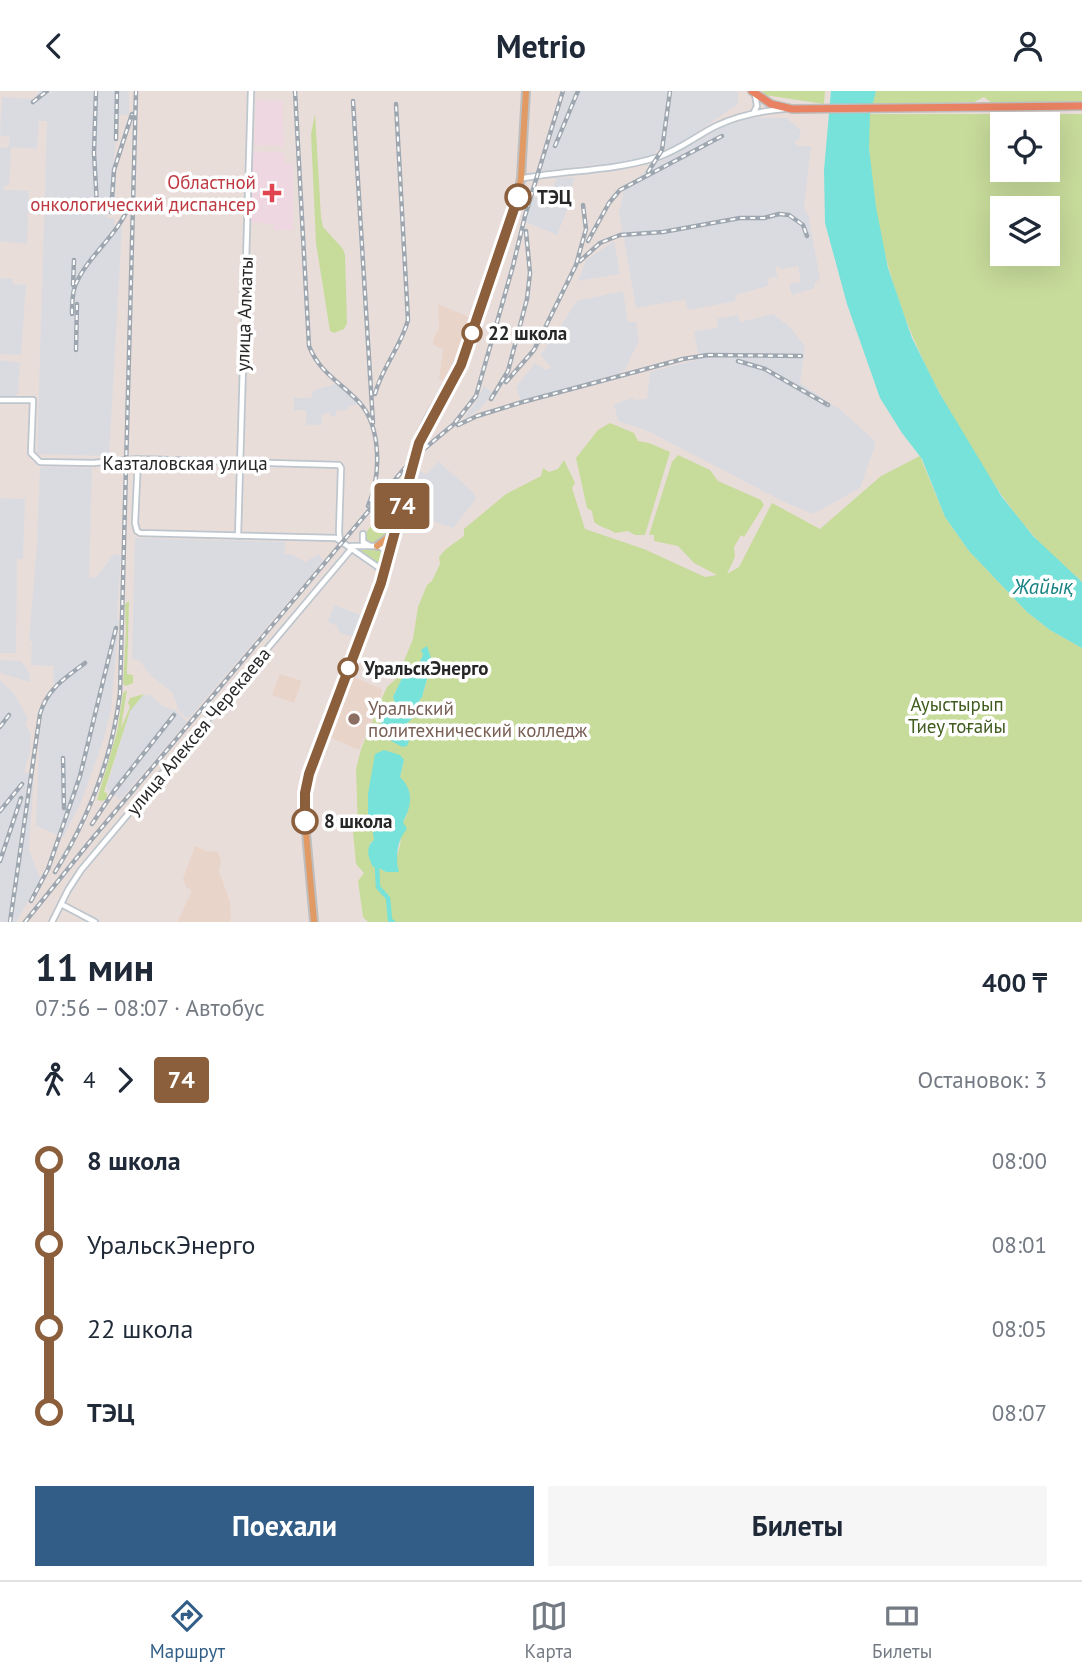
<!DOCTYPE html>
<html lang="ru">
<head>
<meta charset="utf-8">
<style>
  :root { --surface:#fff; --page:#f6f6f7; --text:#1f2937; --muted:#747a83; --line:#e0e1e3; --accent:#315d87 }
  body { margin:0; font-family:"PT Sans",sans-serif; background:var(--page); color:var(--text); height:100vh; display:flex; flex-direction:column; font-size:26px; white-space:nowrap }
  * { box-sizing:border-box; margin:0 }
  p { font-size:23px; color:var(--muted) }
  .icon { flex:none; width:38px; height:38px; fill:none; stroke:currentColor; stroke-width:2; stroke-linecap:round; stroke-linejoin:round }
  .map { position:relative; height:831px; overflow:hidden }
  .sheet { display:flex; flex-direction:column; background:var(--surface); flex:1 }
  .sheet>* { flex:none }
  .badge { padding:0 14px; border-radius:5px; font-size:24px; line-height:46px }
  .tools { position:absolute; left:990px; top:21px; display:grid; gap:14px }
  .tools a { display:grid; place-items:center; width:70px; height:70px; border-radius:0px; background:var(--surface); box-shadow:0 7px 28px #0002; font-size:35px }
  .map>.badge { position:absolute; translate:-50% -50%; box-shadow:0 0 0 4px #fff }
  .legs { display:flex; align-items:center; gap:10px; height:77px; padding:0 35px; font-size:23px }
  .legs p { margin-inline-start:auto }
  .headline { display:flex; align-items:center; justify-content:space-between; height:119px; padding:0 35px }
  h1 { font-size:38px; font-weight:600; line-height:52px }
  .primary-button { display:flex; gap:14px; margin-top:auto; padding:14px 35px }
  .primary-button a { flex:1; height:80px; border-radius:0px; background:var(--accent); color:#fff; font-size:28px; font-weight:600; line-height:80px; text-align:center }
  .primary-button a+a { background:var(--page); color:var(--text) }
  ul { padding:0 35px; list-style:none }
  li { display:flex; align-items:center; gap:24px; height:84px; font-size:26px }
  li i { display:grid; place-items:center; width:10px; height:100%; margin:0 9px; background:currentColor }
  li i::after { content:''; width:18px; height:18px; margin:-9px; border:5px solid; border-radius:50%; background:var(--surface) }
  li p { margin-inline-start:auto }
  li:first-child i { background:linear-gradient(#0000 50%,currentColor 0) }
  li:last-child i { background:linear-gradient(currentColor 50%,#0000 0) }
  header { display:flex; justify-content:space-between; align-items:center; height:91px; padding:0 35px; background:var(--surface); font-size:32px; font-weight:600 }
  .dock { display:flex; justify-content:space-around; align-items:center; height:98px; border-top:2px solid var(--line); background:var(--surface); font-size:19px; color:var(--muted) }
  .dock a { display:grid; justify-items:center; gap:4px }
  .dock .selected { color:var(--accent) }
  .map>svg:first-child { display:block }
  .industrial { fill:#dadbe1 }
  .education { fill:#e9d4ca }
  .medical { fill:#efd7e1 }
  .green { fill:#c7db9b; fill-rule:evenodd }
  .water { fill:#76e2d9 }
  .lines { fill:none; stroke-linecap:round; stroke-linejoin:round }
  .river { stroke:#76e2d9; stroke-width:4.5 }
  .tertiary-casing { stroke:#bec6cd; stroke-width:8 }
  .primary-casing { stroke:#bebebe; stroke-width:10 }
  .trunk-casing { stroke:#bebebe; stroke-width:10 }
  .tertiary { stroke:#fff; stroke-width:4.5 }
  .primary { stroke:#e29a65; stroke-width:6 }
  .trunk { stroke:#e88262; stroke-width:7 }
  .rail-casing { stroke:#9ea7b0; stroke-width:4.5 }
  .rail { stroke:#fff; stroke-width:2; stroke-dasharray:5; stroke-linecap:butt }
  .primary-bridge-casing { stroke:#bebebe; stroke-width:10; stroke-linecap:butt }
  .primary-bridge { stroke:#e29a65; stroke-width:6 }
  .line-1-casing { stroke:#fff; stroke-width:16 }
  .line-1 { stroke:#8b5e3c; stroke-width:10 }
  .health-dot { fill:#e0444e; stroke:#fff; stroke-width:2.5 }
  .stop-1-dot { fill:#fff; stroke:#8b5e3c; stroke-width:3.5 }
  .education-dot { fill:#8d6e63; stroke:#fff; stroke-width:2.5 }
  .labels { text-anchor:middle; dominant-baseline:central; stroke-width:7; stroke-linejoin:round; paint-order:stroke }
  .health-label { font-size:19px; fill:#be3a42; stroke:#fff; text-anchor:end }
  .stop-label { font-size:19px; font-weight:bold; fill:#272727; stroke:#fff; text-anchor:start }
  .street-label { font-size:19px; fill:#272727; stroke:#fff }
  .park-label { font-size:19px; fill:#415c1f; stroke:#fff }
  .education-label { font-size:19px; fill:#785e54; stroke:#fff; text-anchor:start }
  .water-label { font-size:21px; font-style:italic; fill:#198383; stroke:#fff }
</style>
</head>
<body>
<header><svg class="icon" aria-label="back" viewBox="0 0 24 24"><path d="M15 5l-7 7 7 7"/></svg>Metrio<svg class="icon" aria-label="person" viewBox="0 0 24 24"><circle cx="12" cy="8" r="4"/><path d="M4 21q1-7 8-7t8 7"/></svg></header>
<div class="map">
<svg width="1082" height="831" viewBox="0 0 1082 831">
  <rect width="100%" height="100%" fill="#e9ddda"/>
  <!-- industrial -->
  <path class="industrial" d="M 40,0 L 129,0 L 129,24 L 120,24 L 118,33 L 113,75 L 116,76 L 115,124 L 109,123 L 105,127 L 114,127 L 114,133 L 122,137 L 109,365 L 37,363 L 47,30 L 39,30 L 37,58 L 11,56 L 9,94 L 3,95 L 4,99 L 29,100 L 27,153 L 0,150 L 0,56 L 8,57 L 10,46 L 1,45 L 0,42 L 2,6 L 33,8 Z
    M 566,0 L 738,0 L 738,13 L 684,50 L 671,57 L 656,59 L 655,62 L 645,68 L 606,76 L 600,73 L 541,80 Z
    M 751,27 L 787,27 L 801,40 L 799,48 L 794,52 L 800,55 L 811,55 L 804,116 L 806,122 L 808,122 L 820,188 L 814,193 L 815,197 L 792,204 L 789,193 L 801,191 L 798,175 L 781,178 L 779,175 L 775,176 L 778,186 L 769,187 L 768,195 L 735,204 L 736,210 L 688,219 L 685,208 L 636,217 L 619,121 L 623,104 L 622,97 L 647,80 L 649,74 L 660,70 L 723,36 Z
    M 574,86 L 568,117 L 557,144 L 525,131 L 533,105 L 546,110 L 557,87 Z
    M 614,150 L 620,183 L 578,190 L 586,169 Z
    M 12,186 L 13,193 L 26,194 L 21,264 L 0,263 L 0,187 L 12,188 Z
    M 623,200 L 628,231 L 636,231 L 639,249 L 625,279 L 621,282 L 521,310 L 516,296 L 535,272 L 546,279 L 551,277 L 541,264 L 577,210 Z
    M 773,223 L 790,236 L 805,256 L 800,292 L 842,320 L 876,351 L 860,397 L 813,423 L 784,411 L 648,340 L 618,330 L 614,313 L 633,307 L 635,309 L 647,308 L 650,281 L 699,268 L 694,240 L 718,237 L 717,228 L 738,224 L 740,231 Z
    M 0,269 L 20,272 L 18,302 L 14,305 L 0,305 Z
    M 336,293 L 359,313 L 349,315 L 348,318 L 336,320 L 336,325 L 330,325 L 330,322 L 322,323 L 321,334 L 306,334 L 306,319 L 294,319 L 294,307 L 311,307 L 314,299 Z
    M 484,295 L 493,302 L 480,318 L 467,327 L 465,325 L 474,314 Z
    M 439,371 L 473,401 L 476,408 L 453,437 L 426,428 L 422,440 L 405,435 L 419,380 L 426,383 Z
    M 40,376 L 92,377 L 89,486 L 96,487 L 114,463 L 121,464 L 117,527 L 119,528 L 111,619 L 103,650 L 80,714 L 63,746 L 36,735 L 39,647 L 44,616 L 55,598 L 53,586 L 54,575 L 31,574 L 32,550 L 29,550 L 37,453 Z
    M 0,407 L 25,408 L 23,468 L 17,468 L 16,562 L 0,562 Z
    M 135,447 L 286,451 L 284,462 L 294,464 L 305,471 L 319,463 L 323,470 L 188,628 L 179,620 L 172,601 L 149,583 L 140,570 L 132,568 Z
    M 334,514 L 363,525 L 356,547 L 339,541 L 337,535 L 328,531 Z
    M 0,569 L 21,570 L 30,583 L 30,591 L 0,582 Z
    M 0,589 L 13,601 L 28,627 L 25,633 L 31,643 L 30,661 L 24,681 L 34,683 L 29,759 L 41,789 L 16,831 L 0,831 Z
    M 144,603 L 146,605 L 148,603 L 164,616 L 176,619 L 187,631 L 120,709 L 106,698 L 130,620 Z"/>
  <!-- education -->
  <path class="education" d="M 438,213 L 471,227 L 446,292 L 439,288 L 443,258 L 433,254 L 433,249 L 439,237 Z
    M 280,583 L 302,590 L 294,612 L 272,604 Z
    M 351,585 L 382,598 L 381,609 L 359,659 L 329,646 Z
    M 195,755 L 209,761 L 217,760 L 221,769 L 219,780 L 230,811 L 231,831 L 177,831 L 192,800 L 186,796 L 183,788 Z"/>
  <!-- medical -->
  <path class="medical" d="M 256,9 L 282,10 L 284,55 L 254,54 Z
    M 252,60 L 284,62 L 285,72 L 293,72 L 293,139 L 274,139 L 273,133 L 251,131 Z"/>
  <!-- green -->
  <path class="green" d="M 762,0 L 825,0 L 824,13 L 765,4 Z
    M 876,0 L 1082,0 L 1082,10 L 992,12 L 984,6 L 974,11 L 872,14 Z
    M 315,23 L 321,126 L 323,136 L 343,158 L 345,164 L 347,232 L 344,238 L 334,242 L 330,240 L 316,152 L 311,43 Z
    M 870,23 L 1082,23 L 1082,491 C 1066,475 1046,460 1032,443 C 1007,415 987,383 968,351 C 920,273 885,194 874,103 C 870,76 867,50 870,23 ZM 1003,33 L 1048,33 L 1048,79 L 1003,79 ZM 1003,117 L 1048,117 L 1048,163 L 1003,163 Z
    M 610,332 L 634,342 L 638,350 L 649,352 L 670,361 L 645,444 L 635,444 L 628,440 L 615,442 C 608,437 601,437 594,431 L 592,420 L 587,417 L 576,367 L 598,339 Z
    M 678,364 L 710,379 L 718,390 L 761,409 L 764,414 L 744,446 L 741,444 L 734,456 L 735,466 L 727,483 L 739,476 L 772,412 L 820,438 L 881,385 L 920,365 L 945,426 L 969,460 L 1027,521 L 1050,539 L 1082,557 L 1082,831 L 368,831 L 363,826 L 358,790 L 364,782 L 356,773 L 353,741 L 358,739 L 356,678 L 361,658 L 382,607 L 387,596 L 397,587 L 413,548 L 418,516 L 427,494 L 432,490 L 440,473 L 439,466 L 446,458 L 464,445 L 464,438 L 506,403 L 541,385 L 543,377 L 549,381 L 558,378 L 564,369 L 575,392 L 572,397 L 585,438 L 644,458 L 705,486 L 717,484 L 694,472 L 678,455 L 654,450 L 654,444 L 649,444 L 672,371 ZM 423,564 L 432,570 L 422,606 L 415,616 L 415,624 L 407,631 L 403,656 L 398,652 L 388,619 L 396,615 L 393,606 L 406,580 L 416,579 ZM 404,669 L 400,686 L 407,723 L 403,731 L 400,754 L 396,768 L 386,781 L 377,776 L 370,752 L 375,749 Z
    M 407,381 L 392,438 L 390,442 L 375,453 L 364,449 L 364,444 L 387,415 L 392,414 L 402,386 Z
    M 378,457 L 387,464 L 383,475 L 360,462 L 362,459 Z
    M 129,510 L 127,583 L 133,584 L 133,592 L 126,595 L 123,593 L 126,541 L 125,513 Z
    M 127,599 L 121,637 L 130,616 L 128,612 L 130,607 L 144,603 L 130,620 L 104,701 L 107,702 L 107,708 L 102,710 L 97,709 L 117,641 L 123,602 Z"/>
  <!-- water -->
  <path class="water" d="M 831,0 L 876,0 L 870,23 L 869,57 L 876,116 L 888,177 L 912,247 L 940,303 L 1002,406 L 1033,445 L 1082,491 L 1082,557 L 1050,539 L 1027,521 L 969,460 L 945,426 L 922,368 L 902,342 L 880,307 L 847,213 L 825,132 L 824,79 Z
    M 427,555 L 432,570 L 422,606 L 415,616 L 415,625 L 407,632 L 406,646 L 409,650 L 407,655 L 402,656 L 381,644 L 379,637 L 388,618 L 396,615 L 393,606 L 406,579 L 416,578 L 423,564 L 421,559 Z
    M 384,659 L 400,664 L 404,669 L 400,686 C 414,700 412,714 403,731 L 407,738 C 397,748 395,768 399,781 L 386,781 L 377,776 L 373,776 C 368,766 365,756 374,749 L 373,741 L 380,735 L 368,725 L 368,703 L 375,663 Z"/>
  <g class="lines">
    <!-- river -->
    <path class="river" d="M 377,776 L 378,796 L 388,807 L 390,829 L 393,831"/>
    <!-- tertiary casing -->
    <g class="tertiary-casing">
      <path id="tertiary" d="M 754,21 L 757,15 L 755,3
        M 524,87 C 569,79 614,80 658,66 C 679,59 696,45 716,35 C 737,25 760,20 784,18
        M 0,309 L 33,309 L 31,362 L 40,371 L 93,372 L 138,368 L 339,374 L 341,377 L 339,441 L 340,449
        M 138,368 L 135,432 L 137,440 L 140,442 L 336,447 L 378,476 L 383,482
        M 363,443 L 363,451 L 370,455
        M 238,445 L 251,0
        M 351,455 L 379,455 L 389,461
        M 61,813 L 95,831
        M 52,831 L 68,799 L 81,779 L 353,456"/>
    </g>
    <!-- primary casing -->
    <g class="primary-casing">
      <path id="primary" d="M 414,360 C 424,327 447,300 460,268 L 519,98 L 521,87 L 526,0
        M 377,455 L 394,442
        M 314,831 L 305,730 L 306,694 L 377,503 L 395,440"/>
    </g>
    <!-- trunk casing -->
    <g class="trunk-casing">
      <path id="trunk" d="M 752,0 L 771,13 L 792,18 L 1082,15"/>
    </g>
    <!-- tertiary -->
    <use href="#tertiary" class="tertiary"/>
    <!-- primary -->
    <use href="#primary" class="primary"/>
    <!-- trunk -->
    <use href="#trunk" class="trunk"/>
    <!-- rail casing -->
    <g class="rail-casing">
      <path id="rail" d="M 96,0 L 94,62 L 97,115
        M 295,0 L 309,255 C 319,281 340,291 359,311 C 382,336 381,386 368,415
        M 353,10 L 373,332
        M 33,11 L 47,0
        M 116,48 L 117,0
        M 555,55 L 578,0
        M 648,81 L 662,59 L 670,0
        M 111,121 L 114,79 L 132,23
        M 588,150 L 609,112 L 620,99 L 722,45
        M 580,170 L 600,152 L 620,144 L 663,141 L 740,127 L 764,127 L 779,123 L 789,124 L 803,134 L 807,145
        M 73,194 L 74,169
        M 72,223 C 72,213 72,204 75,195 C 88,163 120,144 130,111
        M 76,259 L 77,213
        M 738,270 L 765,278 L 828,314
        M 506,291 L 534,259 L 576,174 L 586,138 L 583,114
        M 375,303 C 382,276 401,256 408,229 L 396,13
        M 491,308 L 508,280 L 527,208 L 530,182 L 526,140
        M 458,334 L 477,325 L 519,312 L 683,268 L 708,264 L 801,265
        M 0,636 L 9,624
        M 63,667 L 64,717
        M 0,720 L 22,693
        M 92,733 L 114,700 L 174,624
        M 0,770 L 21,707
        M 55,781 C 90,725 112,668 120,602 L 136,0
        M 31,810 L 48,778 L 80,685 L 116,537
        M 10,831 L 40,623 C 47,598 65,587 85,572
        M 25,831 L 92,748 L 404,378 L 424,358 L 454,333 L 476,305 L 513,175 L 525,125 L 563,0"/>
    </g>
    <!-- rail -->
    <use href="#rail" class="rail"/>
    <!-- primary-bridge casing -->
    <g class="primary-bridge-casing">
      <path id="primary-bridge" d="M 395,440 L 417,357"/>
    </g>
    <!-- primary-bridge -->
    <use href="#primary-bridge" class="primary-bridge"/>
  </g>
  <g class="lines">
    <!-- line-1 casing -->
    <g class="line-1-casing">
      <path id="line-1" d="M 305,730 L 305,702 L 309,683 L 381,492 L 419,352 L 461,274 L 518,106"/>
    </g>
    <!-- line-1 -->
    <use href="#line-1" class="line-1"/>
  </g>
  <!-- markers -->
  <path class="health-dot" d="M268.5 91.5h7v7h7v7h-7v7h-7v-7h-7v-7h7z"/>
  <g class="stop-1-dot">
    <circle cx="518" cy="106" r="12"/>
    <circle cx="472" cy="242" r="9"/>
    <circle cx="348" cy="577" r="9"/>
    <circle cx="305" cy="730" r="12"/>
  </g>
  <circle class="education-dot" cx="354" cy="628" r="7"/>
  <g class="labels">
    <!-- health labels -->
    <g class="health-label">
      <text x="256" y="91">Областной<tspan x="256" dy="22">онкологический диспансер</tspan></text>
    </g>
    <!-- stop labels -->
    <g class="stop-label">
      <text x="537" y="106">ТЭЦ</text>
      <text x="488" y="242">22 школа</text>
      <text x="364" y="577">УральскЭнерго</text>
      <text x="324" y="730">8 школа</text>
    </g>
    <!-- street labels -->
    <g class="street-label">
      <text transform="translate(244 223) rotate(-88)">улица Алматы</text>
      <text x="185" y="372">Казталовская улица</text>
      <text transform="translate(198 640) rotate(-50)">улица Алексея Черекаева</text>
    </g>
    <!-- park labels -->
    <g class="park-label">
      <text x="957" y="613">Ауыстырып<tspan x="957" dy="22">Тиеу тоғайы</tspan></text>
    </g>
    <!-- education labels -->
    <g class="education-label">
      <text x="368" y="617">Уральский<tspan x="368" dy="22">политехнический колледж</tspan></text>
    </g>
    <!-- water labels -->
    <g class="water-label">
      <text x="1043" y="495">Жайық</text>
    </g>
  </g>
</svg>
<div class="tools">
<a><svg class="icon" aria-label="locate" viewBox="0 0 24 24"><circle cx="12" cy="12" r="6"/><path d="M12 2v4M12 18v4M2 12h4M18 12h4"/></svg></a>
<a><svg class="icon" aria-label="layers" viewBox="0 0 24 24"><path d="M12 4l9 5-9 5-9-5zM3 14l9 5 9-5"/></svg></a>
</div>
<b class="badge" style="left:402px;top:415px;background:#8b5e3c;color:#fff">74</b>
</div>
<section class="sheet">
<div class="headline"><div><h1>11 мин</h1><p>07:56 – 08:07 · Автобус</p></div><b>400 ₸</b></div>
<div class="legs"><svg class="icon" aria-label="walk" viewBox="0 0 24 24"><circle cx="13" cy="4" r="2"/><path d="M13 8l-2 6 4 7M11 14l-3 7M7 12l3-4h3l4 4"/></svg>4<svg class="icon" aria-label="forward" viewBox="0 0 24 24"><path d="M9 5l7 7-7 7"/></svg><b class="badge" style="background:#8b5e3c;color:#fff">74</b><p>Остановок: 3</p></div>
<ul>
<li><i style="color:#8b5e3c"></i><b>8 школа</b><p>08:00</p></li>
<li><i style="color:#8b5e3c"></i><span>УральскЭнерго</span><p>08:01</p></li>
<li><i style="color:#8b5e3c"></i><span>22 школа</span><p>08:05</p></li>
<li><i style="color:#8b5e3c"></i><b>ТЭЦ</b><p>08:07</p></li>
</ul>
<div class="primary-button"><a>Поехали</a><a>Билеты</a></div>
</section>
<nav class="dock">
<a class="selected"><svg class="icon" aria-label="directions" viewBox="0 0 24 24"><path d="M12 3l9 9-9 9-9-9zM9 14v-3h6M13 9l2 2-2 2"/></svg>Маршрут</a>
<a><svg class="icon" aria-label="map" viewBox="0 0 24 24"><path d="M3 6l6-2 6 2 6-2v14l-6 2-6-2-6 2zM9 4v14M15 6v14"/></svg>Карта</a>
<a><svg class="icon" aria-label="tickets" viewBox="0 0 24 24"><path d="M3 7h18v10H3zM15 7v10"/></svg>Билеты</a>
</nav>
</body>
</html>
